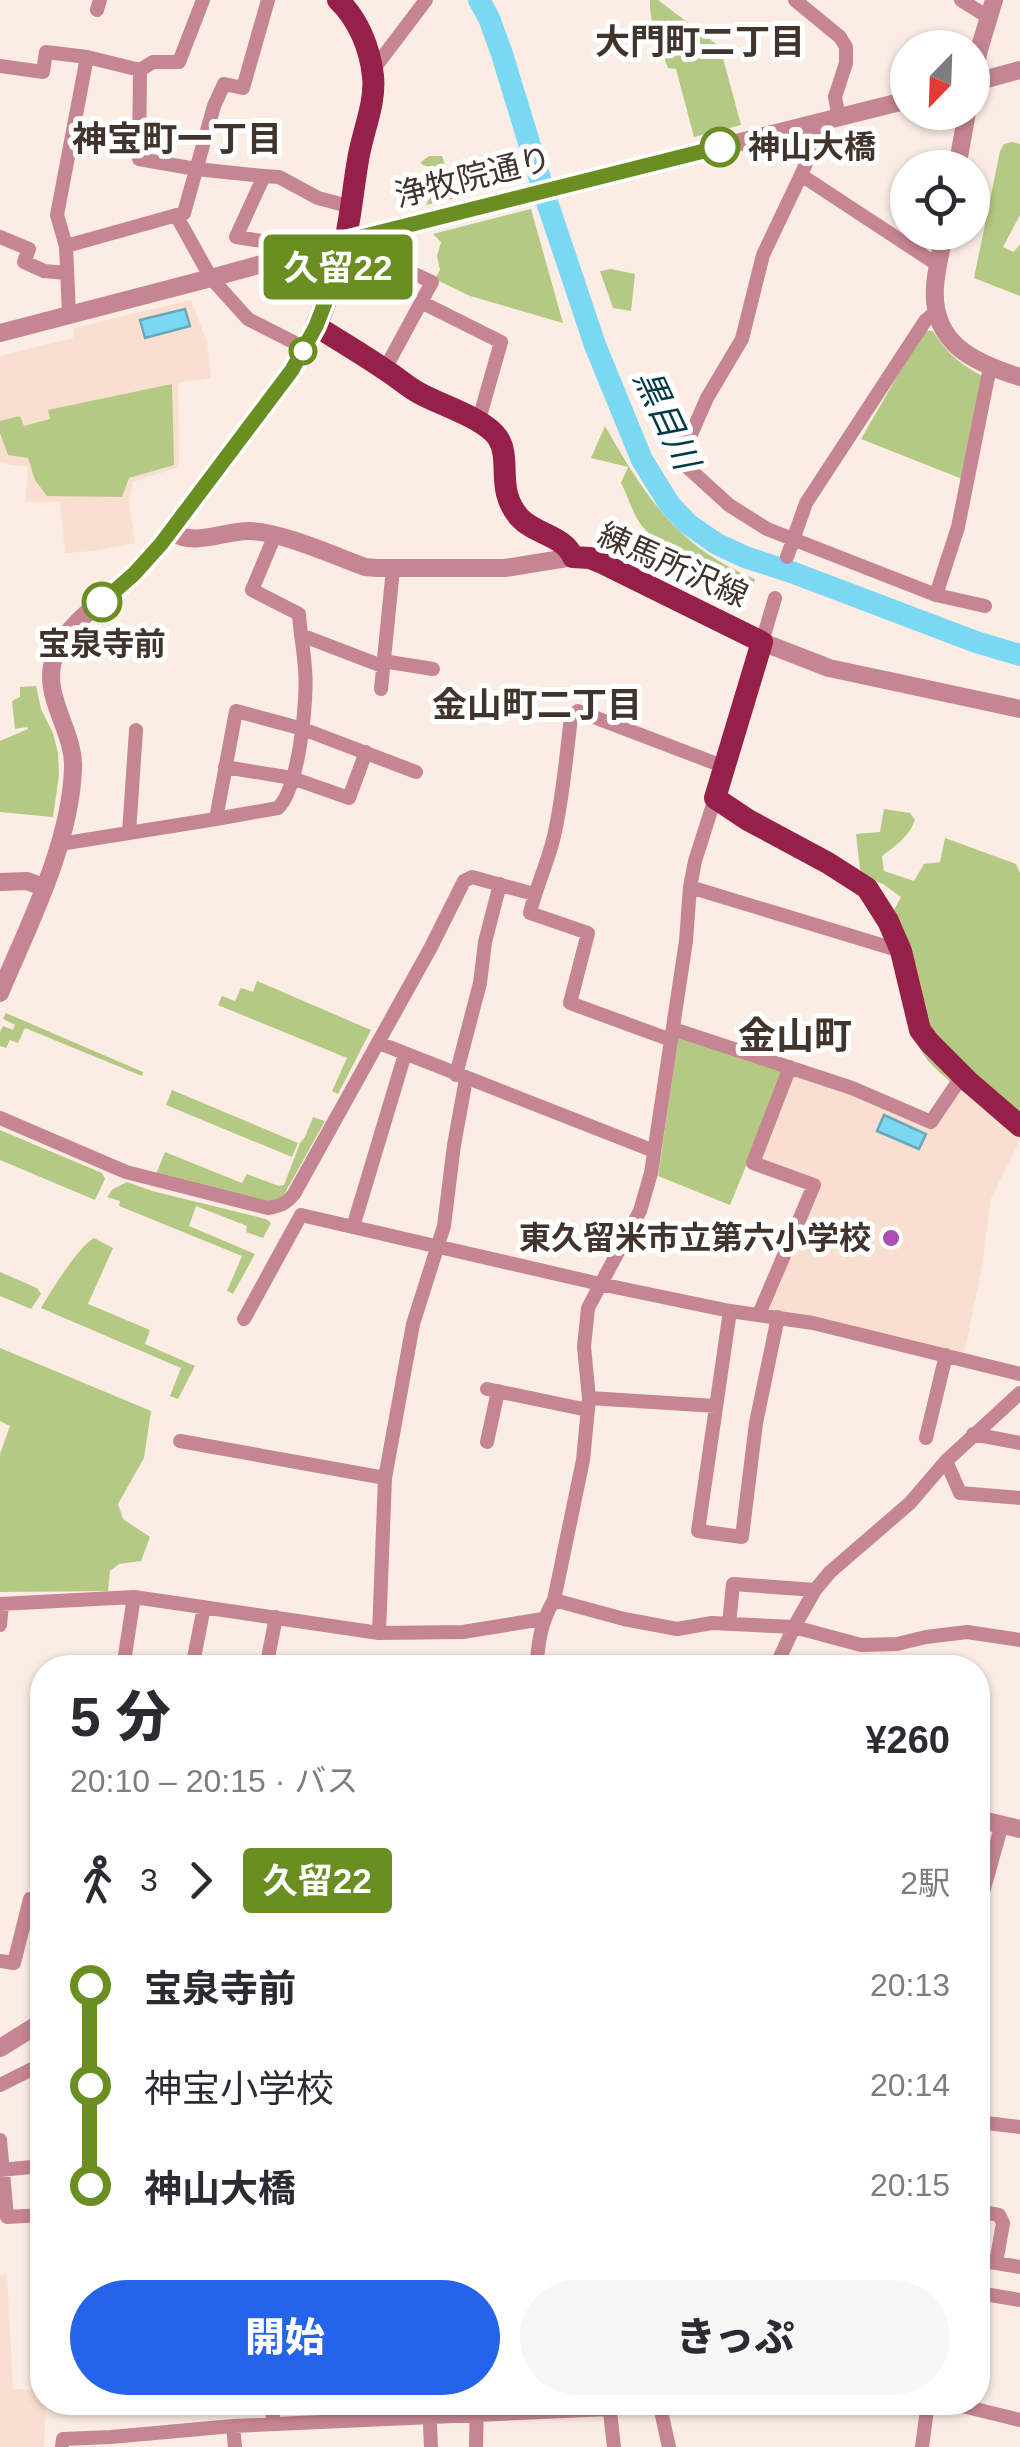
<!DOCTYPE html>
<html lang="ja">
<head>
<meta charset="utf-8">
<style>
  :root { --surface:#fff; --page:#f7f7f7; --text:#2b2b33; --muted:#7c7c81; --accent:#2563eb }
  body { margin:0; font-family:Arial,"Noto Sans JP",sans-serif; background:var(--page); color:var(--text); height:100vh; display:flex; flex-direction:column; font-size:38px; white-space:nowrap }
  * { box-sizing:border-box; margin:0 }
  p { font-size:32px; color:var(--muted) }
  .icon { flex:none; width:55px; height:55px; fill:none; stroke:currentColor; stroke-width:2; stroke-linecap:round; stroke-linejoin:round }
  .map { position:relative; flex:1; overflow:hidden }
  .side { position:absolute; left:30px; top:1655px; width:960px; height:760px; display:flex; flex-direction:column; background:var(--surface); border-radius:40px; box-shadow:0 2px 8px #0004 }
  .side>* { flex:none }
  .badge { padding:0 20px; border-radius:8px; font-size:35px; line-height:65px }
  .needle { width:65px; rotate:203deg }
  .controls { position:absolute; left:890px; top:30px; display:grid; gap:20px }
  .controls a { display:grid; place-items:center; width:100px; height:100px; border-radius:50%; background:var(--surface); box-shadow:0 2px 8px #0004; font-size:50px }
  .map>.badge { position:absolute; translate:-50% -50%; box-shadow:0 0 0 5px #fff }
  .legs { display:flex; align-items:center; gap:15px; height:110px; padding:0 40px; font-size:32px }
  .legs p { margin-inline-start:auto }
  .overview { display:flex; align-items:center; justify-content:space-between; height:170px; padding:0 40px }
  h1 { font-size:55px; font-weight:800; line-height:75px }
  .cta { display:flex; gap:20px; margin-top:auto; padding:20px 40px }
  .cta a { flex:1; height:115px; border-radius:60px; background:var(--accent); color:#fff; font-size:40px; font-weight:800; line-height:115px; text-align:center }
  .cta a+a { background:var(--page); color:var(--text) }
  ul { padding:0 40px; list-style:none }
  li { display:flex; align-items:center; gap:35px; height:100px; font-size:38px }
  li i { display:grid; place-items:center; width:15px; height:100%; margin:0 12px; background:currentColor }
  li i::after { content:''; width:25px; height:25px; margin:-12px; border:8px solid; border-radius:50%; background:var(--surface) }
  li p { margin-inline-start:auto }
  li:first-child i { background:linear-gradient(#0000 50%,currentColor 0) }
  li:last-child i { background:linear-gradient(currentColor 50%,#0000 0) }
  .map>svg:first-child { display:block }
  .built { fill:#f9dfd0 }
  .green { fill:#b4c984 }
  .water { fill:#7ad8f5; stroke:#69a7b9; stroke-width:2.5 }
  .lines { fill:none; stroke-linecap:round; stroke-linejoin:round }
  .river { stroke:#7ad8f5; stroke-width:22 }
  .minor { stroke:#c68593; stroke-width:14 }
  .tertiary { stroke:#c68593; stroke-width:18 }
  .primary { stroke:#962049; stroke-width:22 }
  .line-1-casing { stroke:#fff; stroke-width:22 }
  .line-1 { stroke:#6b8e23; stroke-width:15 }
  .stop-1-dot { fill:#fff; stroke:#6b8e23; stroke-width:5 }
  .poi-dot { fill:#ac4db5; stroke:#fff; stroke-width:4 }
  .labels { text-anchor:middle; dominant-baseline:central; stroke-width:10; stroke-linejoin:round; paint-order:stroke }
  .stop-label { font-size:32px; font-weight:bold; fill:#41342c; stroke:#fff; text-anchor:start }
  .street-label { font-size:32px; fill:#41342c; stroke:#fff }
  .poi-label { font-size:32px; font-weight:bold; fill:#41342c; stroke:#fff; text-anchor:end }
  .neighbourhood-label { font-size:35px; font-weight:bold; fill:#41342c; stroke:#fff }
  .water-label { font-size:35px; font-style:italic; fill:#003a49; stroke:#fff }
  .quarter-label { font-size:38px; font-weight:bold; fill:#41342c; stroke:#fff }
</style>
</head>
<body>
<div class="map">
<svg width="1020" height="2447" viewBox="0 0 1020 2447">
  <rect width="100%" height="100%" fill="#fbece4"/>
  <!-- built -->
  <path class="built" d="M 191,300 L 207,342 L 211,378 L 178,383 L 179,467 L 133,482 L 129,502 L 135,543 L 93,551 L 65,553 L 60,502 L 25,502 L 28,467 L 0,463 L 0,356 L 73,338 L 74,328 Z
    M 799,1074 L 932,1127 L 960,1086 L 1007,1125 L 1020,1139 L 991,1199 L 982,1266 L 964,1354 L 802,1315 L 770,1310 L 766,1304 L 820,1182 L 765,1162 L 761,1155 L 793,1076 Z
    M 7,2274 L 13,2389 L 42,2390 L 42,2402 L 46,2403 L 44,2447 L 0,2447 L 0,2275 Z"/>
  <!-- green -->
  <path class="green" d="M 650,0 L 658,0 L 720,47 L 741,125 L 694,137 L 676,69 L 668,68 C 660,46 649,23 650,0 Z
    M 1012,142 L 1020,144 L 1020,215 L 1003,247 L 1013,252 L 1020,245 L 1020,296 L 974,278 L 1000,151 L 1004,144 Z
    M 429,156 L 442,156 L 456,198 L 426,205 L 441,174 L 420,163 Z
    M 531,209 L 563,323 L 470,296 L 435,279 L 440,270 L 437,256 L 441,242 L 433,234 Z
    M 611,269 L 635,274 L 631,311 L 613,308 L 600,271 Z
    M 924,330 L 933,331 C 947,354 963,367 987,378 L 965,480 L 861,439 Z
    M 172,384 L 174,465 L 129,478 L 122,497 L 47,496 L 35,480 L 28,458 L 8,455 L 0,433 L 0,421 L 20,416 L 24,426 L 50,419 L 48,410 Z
    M 605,426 C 645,496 677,547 755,579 L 753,586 C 714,577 668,558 642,526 C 633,515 628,496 621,483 L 628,467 L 591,458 Z
    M 36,686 L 41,709 L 53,733 L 58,753 L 59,775 L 53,817 L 0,812 L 0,741 L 28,729 L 27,727 L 15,729 L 12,701 L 20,697 L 20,687 Z
    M 884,809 L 910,813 L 915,820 C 909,837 896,845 882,856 L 884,871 L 914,881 L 924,864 L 940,862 L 945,838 L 1016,864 L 1020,873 L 1020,1131 C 990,1110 956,1090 931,1064 C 905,1038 896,959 888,921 L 901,897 L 883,884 L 865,877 L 860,869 L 856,834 L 880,832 Z
    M 257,981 L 371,1030 L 338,1094 L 332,1091 L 347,1058 L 218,1005 L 222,996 L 235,1001 L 241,988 L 253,992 Z
    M 6,1013 L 143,1072 L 142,1076 L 25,1028 L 18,1043 L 10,1040 L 6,1048 L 0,1046 L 0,1032 L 3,1026 L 13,1030 L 15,1025 L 3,1019 Z
    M 681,1035 L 779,1068 L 784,1073 L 730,1205 L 658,1176 L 678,1039 Z
    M 172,1090 L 298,1143 L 292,1157 L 166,1105 Z
    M 313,1117 L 325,1121 L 280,1202 L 271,1203 L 156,1174 L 165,1152 L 242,1183 L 247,1174 L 279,1186 L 284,1185 L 300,1143 L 305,1137 Z
    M 0,1130 L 102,1173 L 105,1179 L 95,1200 L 0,1160 Z
    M 127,1182 L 152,1191 L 266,1219 L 271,1223 L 263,1238 L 246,1232 L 247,1226 L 196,1206 L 189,1226 L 255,1254 L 233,1294 L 227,1291 L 242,1256 L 119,1206 L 120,1201 L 107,1197 L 113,1189 Z
    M 94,1238 L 113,1248 L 88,1304 L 150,1330 L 145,1344 L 195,1366 L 178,1399 L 170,1396 L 181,1368 L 41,1308 C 51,1291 78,1247 94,1238 Z
    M 0,1272 L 37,1288 L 41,1294 L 31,1309 L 0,1296 Z
    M 0,1348 L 151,1411 L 144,1458 L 118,1504 L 123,1519 L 150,1537 L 141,1561 L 119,1564 L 110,1571 L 108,1591 L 0,1592 L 0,1454 L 10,1426 L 0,1421 Z"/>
  <!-- water -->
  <path class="water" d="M 185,309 L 190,326 L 145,338 L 140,320 Z
    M 884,1115 L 926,1134 L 919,1149 L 877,1131 Z"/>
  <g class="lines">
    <!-- river -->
    <path class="river" d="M 479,0 L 489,18 L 502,54 L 548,205 L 595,345 L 642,460 L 670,505 L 688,524 L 717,544 L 745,557 L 794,573 L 976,642 L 1020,655"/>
    <!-- minor -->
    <path class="minor" d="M 795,0 L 840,37 L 846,47 L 846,63 L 835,97 L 839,118
      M 961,0 L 988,17
      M 97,10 L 100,0
      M 0,66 L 43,72 L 46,52 L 87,57 L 140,70 L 139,159 L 196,169 L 264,176 L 236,237 L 275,243 L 286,257
      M 140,70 L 153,62 L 179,62 L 203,0
      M 373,70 L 426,0
      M 824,122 L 801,175 L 763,255 L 742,339 L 707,398 L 682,455 L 685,465 L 729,505 L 767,529 L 936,595 L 985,606
      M 801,175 L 938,265
      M 264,176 L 279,177 L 318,198 L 352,207
      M 176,215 L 211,278 L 248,319 L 305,348
      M 375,233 L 382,259 L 432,282 L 385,369
      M 0,237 L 29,249 L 24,262 L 44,271 L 66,273
      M 66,246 L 57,215 L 87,57
      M 421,302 L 501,342 L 478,423
      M 69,314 L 66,246 L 184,213 L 214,106 L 224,84 L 243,88 L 268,0
      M 787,557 L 806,503 L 925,321 L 937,311
      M 936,595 L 958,527 L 990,367
      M 301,635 L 382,666
      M 762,642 L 775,598
      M 383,661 L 433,669
      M 381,689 L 393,569
      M 225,767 L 292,778 L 349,798 L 366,752
      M 216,819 L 278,808 C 299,788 308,699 305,669 C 304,651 300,632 299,614 L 252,590 L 275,535
      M 129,833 L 136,730
      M 60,844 L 216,819 L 236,711 L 303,729 L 416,772
      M 690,887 L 901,951
      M 673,1029 L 852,1088 L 931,1122 L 962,1076
      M 671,1040 L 570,1003 L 588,933 L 530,913 C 536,886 548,863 554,836 C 563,798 566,757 571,718 L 578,711 L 725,767
      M 379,1043 L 654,1151
      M 456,1075 L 480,983 L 485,942 L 500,884
      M 0,1118 L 126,1172 L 268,1208 C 280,1206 286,1204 294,1194 L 431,947 L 464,881 L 472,877 L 534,894
      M 353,1227 L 405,1054
      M 730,1311 L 698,1531 L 742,1537 L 756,1423 L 778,1317
      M 759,1314 L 814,1185 L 753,1163 L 790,1067
      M 244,1319 L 301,1215 L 600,1284 L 730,1311 L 813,1323 L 1020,1374
      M 487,1389 L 588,1410
      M 589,1398 L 716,1406
      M 973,1434 L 1020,1443
      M 926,1438 L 946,1355
      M 180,1441 L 385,1478
      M 487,1442 L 498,1391
      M 946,1461 L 960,1493 L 1020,1498
      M 554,1600 L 624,1619 L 677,1629 L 712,1623 L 794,1627 L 861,1645 L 897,1644 L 926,1637 L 967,1632 L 1020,1640
      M 0,1604 L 134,1597 L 379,1633 L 463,1632 L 543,1619
      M 729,1624 L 733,1584 L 815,1590
      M 0,1625 L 2,1604
      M 379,1633 L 385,1478 L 413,1324 L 444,1226 L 454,1145 L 466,1079
      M 123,1668 L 134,1597
      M 192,1668 L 204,1607
      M 266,1668 L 276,1617
      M 536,1668 C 539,1640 540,1624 554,1600 L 583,1460 L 589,1398 L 584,1347 L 588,1308 L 640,1211 L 651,1173 L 686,941 L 690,887 L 695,861 L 715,798
      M 775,1668 L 794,1627 L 815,1590 L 830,1572 L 910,1503 L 946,1461 L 1020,1393
      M 978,1910 L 1002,1824
      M 0,1961 L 14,1963 L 30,1899 L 42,1897
      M 0,2085 L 42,2064
      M 978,2122 L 1020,2127
      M 0,2140 L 7,2217 L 42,2215
      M 0,2170 L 42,2166
      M 978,2211 L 999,2215 L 1003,2223 L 996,2263
      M 978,2260 L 1020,2267
      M 978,2293 L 1020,2300
      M 272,2402 L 273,2424
      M 429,2402 L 431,2447
      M 659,2402 L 669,2447
      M 946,2402 L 1020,2420
      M 609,2403 L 614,2447
      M 233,2426 L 235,2447
      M 62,2447 L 63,2439 L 111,2437 L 233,2426 L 610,2409
      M 476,2447 L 477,2402
      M 922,2447 L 928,2402"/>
    <!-- tertiary -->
    <path class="tertiary" d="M 972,82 L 979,50 L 994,0
      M 972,83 L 1020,70
      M 957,168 L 967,112
      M 945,232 C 941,251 936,269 935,287 C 931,344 975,363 1020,377
      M 0,333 L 211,278 L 375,233 L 908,100
      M 171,532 C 196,547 222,531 249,531 C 279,531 335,556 365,567 L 377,568 L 505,568 L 573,557
      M 762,642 L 829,668 L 1020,709
      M 0,882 L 27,881 L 43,887
      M 0,993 C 29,924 70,845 73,769 C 75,728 38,695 56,652 C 70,618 122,588 147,561 C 170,537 188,508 208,482 C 246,431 288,383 316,326
      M 978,1819 L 1020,1829
      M 0,2048 L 42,2022"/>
    <!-- primary -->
    <path class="primary" d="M 338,0 C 358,19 370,48 373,76 C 376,104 362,133 358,160 C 353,188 351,217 344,245 C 337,273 327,299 316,326 C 340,341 364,355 387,371 C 398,378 408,387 419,393 C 440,405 485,418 498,438 C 512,460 495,489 519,517 C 535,535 564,535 573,557 L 590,558 L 600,562 L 762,642 L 715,798 L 748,820 L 828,863 L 867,888 L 888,921 L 901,951 L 920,1030 L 929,1042 L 969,1082 L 1020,1126"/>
  </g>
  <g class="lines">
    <!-- line-1 casing -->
    <g class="line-1-casing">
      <path id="line-1" d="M 102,602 L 134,574 L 161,544 L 292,370 L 316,326 L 333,282 L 345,241 L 720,147"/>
    </g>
    <!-- line-1 -->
    <use href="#line-1" class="line-1"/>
  </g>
  <!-- markers -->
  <g class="stop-1-dot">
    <circle cx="720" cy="147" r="18"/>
    <circle cx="303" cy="351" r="12"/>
    <circle cx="102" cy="602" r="18"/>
  </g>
  <circle class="poi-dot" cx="891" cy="1238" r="10"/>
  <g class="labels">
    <!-- stop labels -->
    <g class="stop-label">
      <text x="748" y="147">神山大橋</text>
      <text x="102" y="644" text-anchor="middle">宝泉寺前</text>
    </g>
    <!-- street labels -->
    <g class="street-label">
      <text transform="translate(473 177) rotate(-14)">浄牧院通り</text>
      <text transform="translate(673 565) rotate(24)">練馬所沢線</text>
    </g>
    <!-- poi labels -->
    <g class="poi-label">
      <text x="871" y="1238">東久留米市立第六小学校</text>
    </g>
    <!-- neighbourhood labels -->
    <g class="neighbourhood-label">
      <text x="700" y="41">大門町二丁目</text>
      <text x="177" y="138">神宝町一丁目</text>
      <text x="537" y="704">金山町二丁目</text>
    </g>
    <!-- water labels -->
    <g class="water-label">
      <text transform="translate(667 419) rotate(65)">黒目川</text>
    </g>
    <!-- quarter labels -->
    <g class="quarter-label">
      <text x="795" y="1036">金山町</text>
    </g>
  </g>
</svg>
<div class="controls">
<a><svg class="needle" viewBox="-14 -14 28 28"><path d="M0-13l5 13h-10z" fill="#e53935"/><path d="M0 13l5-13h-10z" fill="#7c7c81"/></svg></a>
<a><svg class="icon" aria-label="locate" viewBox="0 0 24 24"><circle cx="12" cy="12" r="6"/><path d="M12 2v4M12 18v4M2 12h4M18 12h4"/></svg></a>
</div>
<b class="badge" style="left:338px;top:267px;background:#6b8e23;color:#fff">久留22</b>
<section class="side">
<div class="overview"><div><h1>5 分</h1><p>20:10 – 20:15 · バス</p></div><b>¥260</b></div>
<div class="legs"><svg class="icon" aria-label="walk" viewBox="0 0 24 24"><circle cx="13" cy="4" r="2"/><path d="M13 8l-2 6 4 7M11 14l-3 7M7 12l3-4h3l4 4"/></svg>3<svg class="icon" aria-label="forward" viewBox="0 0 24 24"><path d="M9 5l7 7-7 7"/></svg><b class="badge" style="background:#6b8e23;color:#fff">久留22</b><p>2駅</p></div>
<ul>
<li><i style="color:#6b8e23"></i><b>宝泉寺前</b><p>20:13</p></li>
<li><i style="color:#6b8e23"></i><span>神宝小学校</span><p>20:14</p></li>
<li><i style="color:#6b8e23"></i><b>神山大橋</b><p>20:15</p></li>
</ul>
<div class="cta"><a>開始</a><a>きっぷ</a></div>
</section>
</div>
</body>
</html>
